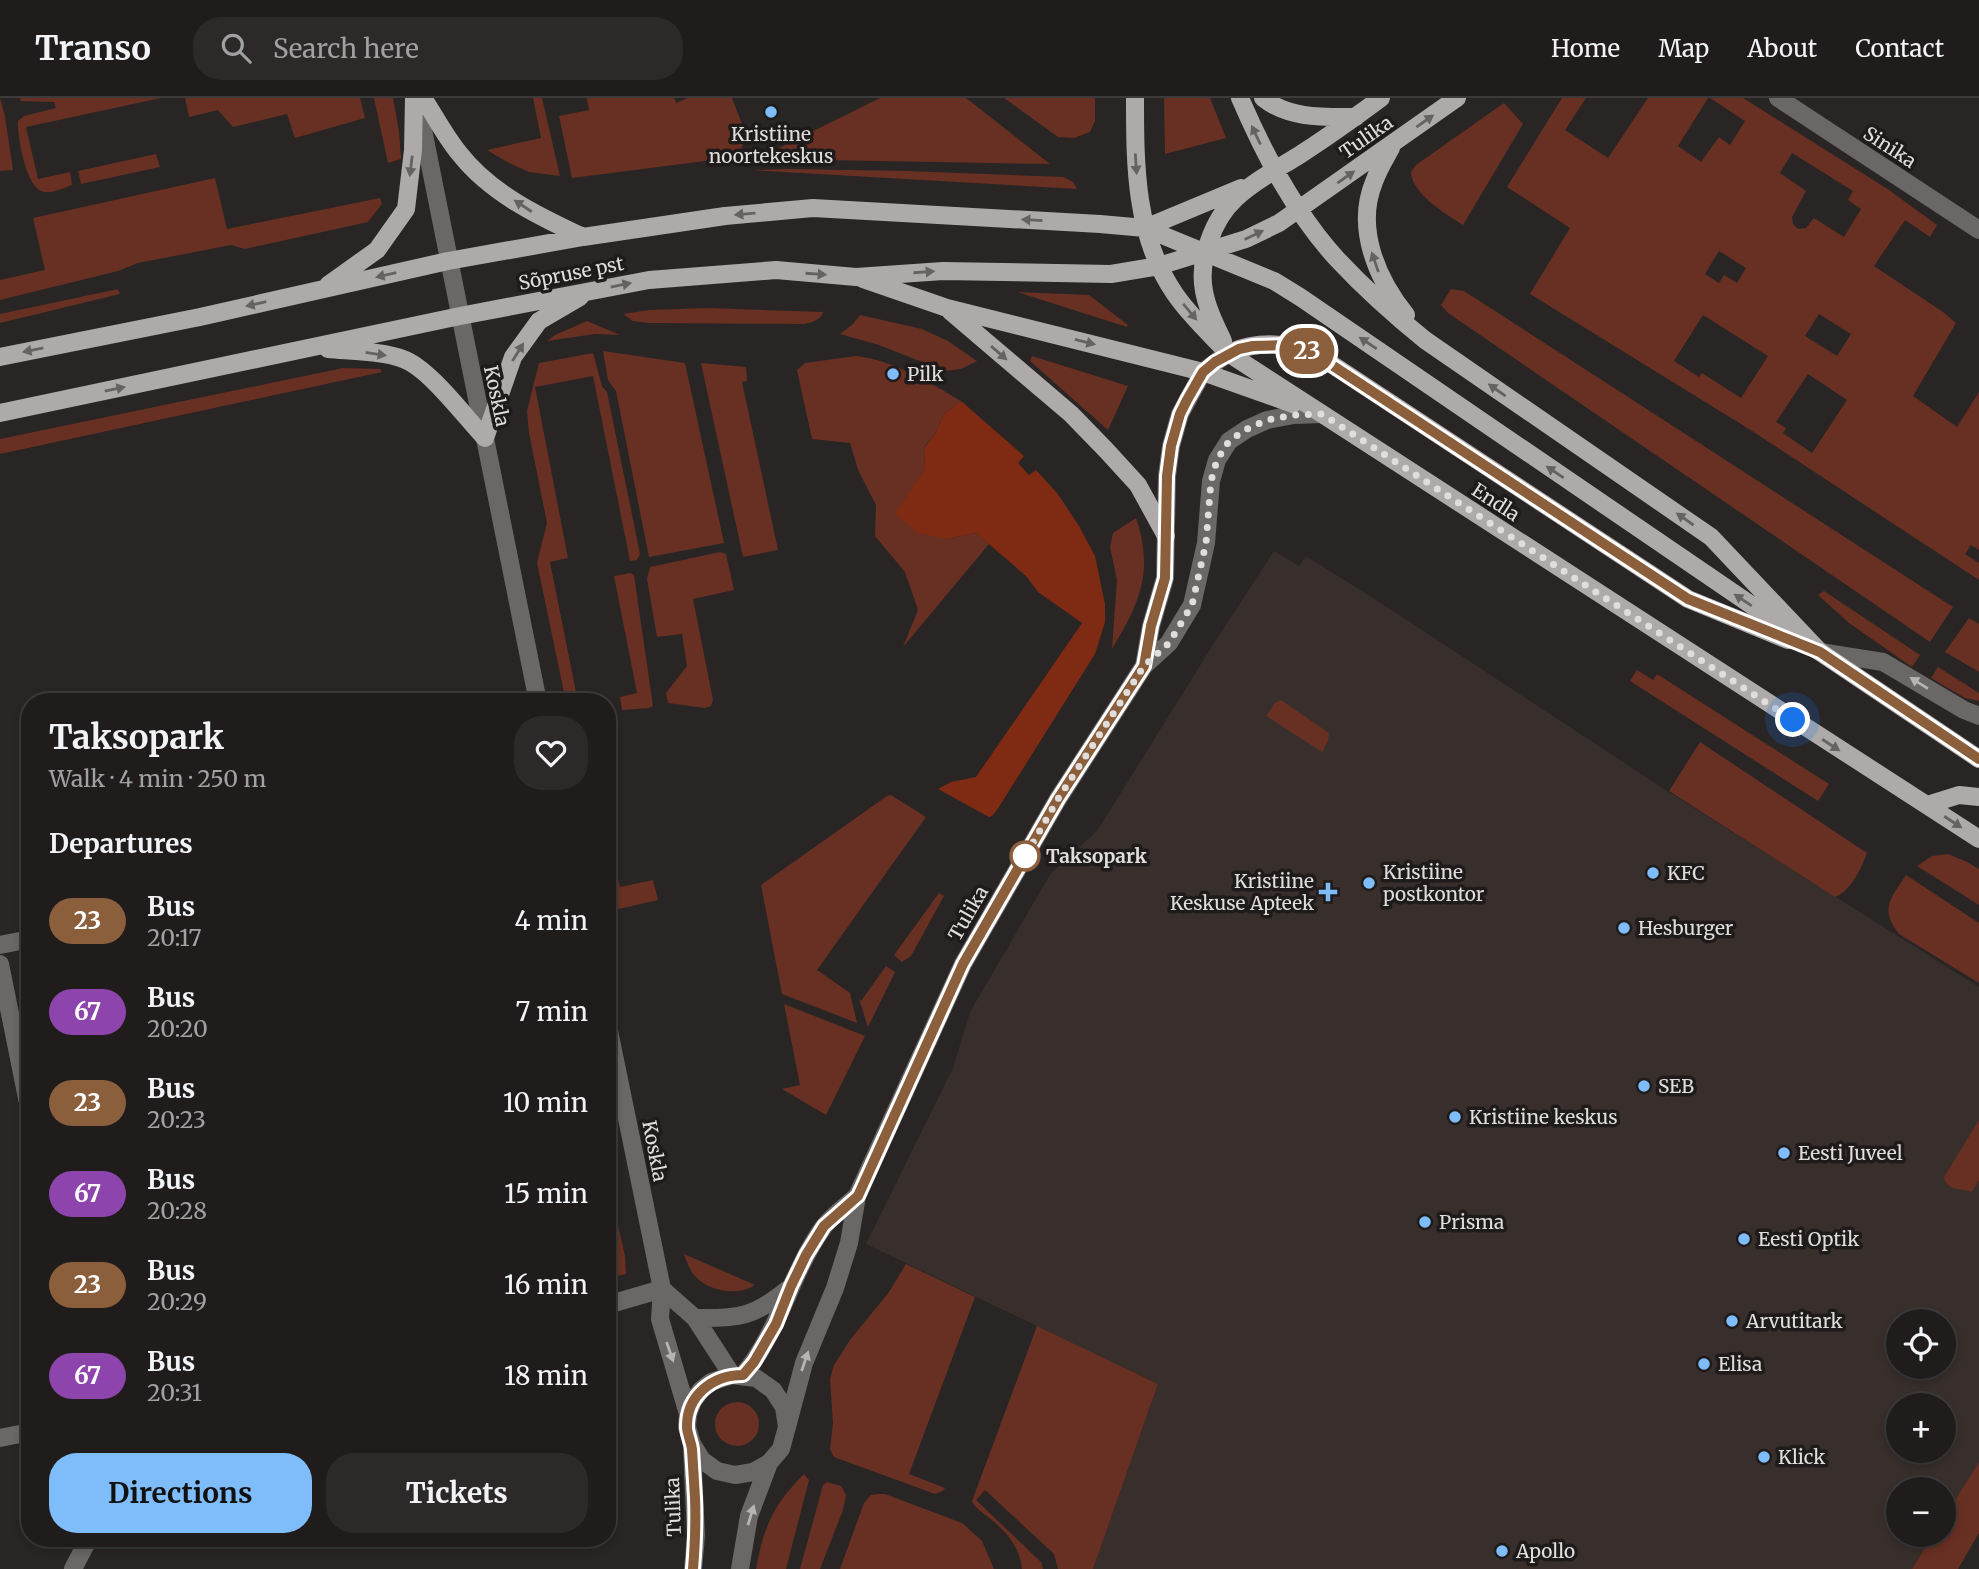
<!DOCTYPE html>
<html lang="en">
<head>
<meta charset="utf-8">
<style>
  :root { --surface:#1f1c1b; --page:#2c2928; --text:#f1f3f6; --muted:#a1a1a3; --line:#3c3a3a; --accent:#7ebdf9 }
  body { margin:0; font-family:Merriweather,serif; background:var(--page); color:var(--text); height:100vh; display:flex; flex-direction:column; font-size:26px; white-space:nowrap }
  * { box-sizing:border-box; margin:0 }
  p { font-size:23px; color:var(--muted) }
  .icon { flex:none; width:38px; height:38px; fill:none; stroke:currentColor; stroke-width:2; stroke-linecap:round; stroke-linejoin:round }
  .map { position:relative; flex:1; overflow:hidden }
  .panel { position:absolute; left:21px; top:595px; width:595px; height:854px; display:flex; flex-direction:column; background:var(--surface); border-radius:28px; box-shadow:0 4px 10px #0003,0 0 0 2px var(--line) }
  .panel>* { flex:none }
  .badge { padding:0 14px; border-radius:23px; font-size:24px; line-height:46px }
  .tools { position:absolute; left:1886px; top:1211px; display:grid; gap:14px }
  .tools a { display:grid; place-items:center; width:70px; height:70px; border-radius:50%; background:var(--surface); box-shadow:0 4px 10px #0003,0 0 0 2px var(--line); font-size:35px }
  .you { position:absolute; width:35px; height:35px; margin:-18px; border:5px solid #fff; border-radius:50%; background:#1a73e8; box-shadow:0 0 0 10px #1a73e833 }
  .map>.badge { position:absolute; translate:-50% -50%; box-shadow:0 0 0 4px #fff }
  h2 { padding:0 28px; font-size:26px; line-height:63px }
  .round { display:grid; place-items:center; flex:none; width:74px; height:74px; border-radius:28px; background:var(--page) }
  .head { display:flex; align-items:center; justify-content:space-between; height:119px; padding:0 28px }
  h1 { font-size:33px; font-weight:700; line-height:52px }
  .button { display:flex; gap:14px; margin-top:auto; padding:14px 28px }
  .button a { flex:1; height:80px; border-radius:28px; background:var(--accent); color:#111; font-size:28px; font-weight:700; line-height:80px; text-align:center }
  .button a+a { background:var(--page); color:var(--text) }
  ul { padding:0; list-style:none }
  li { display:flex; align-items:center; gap:21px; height:91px; padding:0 28px }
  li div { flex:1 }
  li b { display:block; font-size:26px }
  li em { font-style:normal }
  li .badge { min-width:77px; font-weight:700; text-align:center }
  header { display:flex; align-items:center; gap:42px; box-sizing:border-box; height:98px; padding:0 35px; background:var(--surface); border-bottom:2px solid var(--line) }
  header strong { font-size:33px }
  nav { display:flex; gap:38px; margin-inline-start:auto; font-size:24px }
  .search { width:490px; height:63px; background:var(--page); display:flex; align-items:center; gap:18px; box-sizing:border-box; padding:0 24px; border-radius:28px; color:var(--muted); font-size:26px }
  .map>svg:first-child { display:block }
  .built { fill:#382e2c; fill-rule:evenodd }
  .green { fill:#673022; fill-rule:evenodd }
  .forest { fill:#7f2a12 }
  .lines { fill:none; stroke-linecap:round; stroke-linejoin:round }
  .minor { stroke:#6a6867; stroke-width:18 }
  .major { stroke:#aeaaa9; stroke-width:18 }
  .oneway { fill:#666262 }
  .oneway2 { fill:#b7b5b4 }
  .line-casing { stroke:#fff; stroke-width:16 }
  .line { stroke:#8b5e3c; stroke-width:10 }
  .walk { stroke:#e0dedd; stroke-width:7; stroke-dasharray:0 12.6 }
  .poi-dot { fill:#7ebdf9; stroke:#1f1b1a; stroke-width:2.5 }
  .stop-dot { fill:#fff; stroke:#8b5e3c; stroke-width:3.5 }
  .labels { text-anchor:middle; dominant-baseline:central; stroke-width:7; stroke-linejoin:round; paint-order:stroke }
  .poi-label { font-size:19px; fill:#e0dedd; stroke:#1f1b1a; text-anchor:start }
  .street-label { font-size:19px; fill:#e0dedd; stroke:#1f1b1a }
  .stop-label { font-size:19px; font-weight:bold; fill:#e0dedd; stroke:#1f1b1a; text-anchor:start }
</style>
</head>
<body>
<header>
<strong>Transo</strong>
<div class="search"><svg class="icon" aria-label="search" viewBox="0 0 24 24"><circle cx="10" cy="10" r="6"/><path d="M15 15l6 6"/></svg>Search here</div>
<nav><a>Home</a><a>Map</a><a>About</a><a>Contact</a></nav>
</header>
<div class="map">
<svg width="1979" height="1471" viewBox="0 0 1979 1471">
  <rect width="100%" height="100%" fill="#292524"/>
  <!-- built -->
  <path class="built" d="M 1274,453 L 1299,468 L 1306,458 L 1384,507 L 1664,691 L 1979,889 L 1979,1376 L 1944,1434 L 1944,1391 L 1899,1391 L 1899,1437 L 1943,1437 L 1922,1471 L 1093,1471 L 1158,1286 L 866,1146 L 953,970 L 970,914 L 1051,775 L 1097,733 L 1216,542 ZM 1899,1223 L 1944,1223 L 1944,1269 L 1899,1269 ZM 1899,1307 L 1944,1307 L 1944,1353 L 1899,1353 Z"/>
  <!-- green -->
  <path class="green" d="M 0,0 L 5,18 L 13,72 L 0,73 Z
    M 20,0 L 161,0 L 26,29 L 38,81 L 70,74 L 72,87 C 64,90 53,95 45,94 C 26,93 17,37 18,23 L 24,18 L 56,10 L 54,4 L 21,3 Z
    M 185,0 L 360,0 L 365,20 L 295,40 L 287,16 L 233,29 L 218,12 L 189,19 Z
    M 374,0 L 393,0 L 399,33 L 401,61 L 388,65 Z
    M 533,0 L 542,0 L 560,78 L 529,74 L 509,65 L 487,52 L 541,40 Z
    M 587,0 L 674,0 L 676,5 L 688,0 L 732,0 L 747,39 L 740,53 L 721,61 L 572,80 L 559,18 L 589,12 Z
    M 880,0 L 966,0 L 1050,66 L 766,61 L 763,58 Z
    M 1004,0 L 1095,0 L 1095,23 L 1090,34 L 1074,40 L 1058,39 Z
    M 1164,0 L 1210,0 L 1226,40 L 1165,56 Z
    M 1562,0 L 1586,0 L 1565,32 L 1608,60 L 1648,0 L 1708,0 L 1678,48 L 1701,64 L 1719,39 L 1730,47 L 1745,23 L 1710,0 L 1743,0 L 1889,92 L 1937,127 L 1930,139 L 1905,122 L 1874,168 L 1943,214 L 1956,225 L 1913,298 L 1957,329 L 1979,294 L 1979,452 L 1971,447 L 1965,456 L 1979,465 L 1979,482 L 1749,331 L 1530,196 L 1570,130 L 1507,89 ZM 1792,55 L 1853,93 L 1848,102 L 1861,111 L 1844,139 L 1814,120 L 1806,130 L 1798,131 L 1793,126 L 1792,119 L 1806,93 L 1780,75 ZM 1719,153 L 1746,170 L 1737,185 L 1724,177 L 1719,185 L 1705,176 ZM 1819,216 L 1851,236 L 1837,258 L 1805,238 ZM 1703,217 L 1768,258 L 1741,300 L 1702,275 L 1699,279 L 1674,263 ZM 1808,276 L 1847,302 L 1812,355 L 1783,335 L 1786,330 L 1776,324 Z
    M 1504,5 L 1523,26 L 1463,127 C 1446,116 1412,96 1411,74 L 1416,67 Z
    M 156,56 L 160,69 L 81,86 L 78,73 Z
    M 788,71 L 907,73 L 1064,79 L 1073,84 L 1077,91 L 751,72 Z
    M 215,80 L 227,131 L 380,100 L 382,106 L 368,124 L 245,151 L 231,147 L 138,165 L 118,173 L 0,202 L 0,182 L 45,172 L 33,120 Z
    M 118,191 L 120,196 L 0,225 L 0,216 Z
    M 1451,191 L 1464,193 L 1953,509 L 1930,544 L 1448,215 L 1441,207 Z
    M 1017,194 L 1089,197 L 1128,227 L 1127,229 Z
    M 708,210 L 823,214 C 821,222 812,224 805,226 L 649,225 L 633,223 L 623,216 L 649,212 Z
    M 860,217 L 922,231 L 948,243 L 977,263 L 961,271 L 945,273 L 879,247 L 840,236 L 853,226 Z
    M 587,223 L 620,237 L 595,236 L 547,243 L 555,237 Z
    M 603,253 L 685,265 L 724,445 L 649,459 L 616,293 L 608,282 Z
    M 593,255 L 602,288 L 607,294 L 640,456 L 637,462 L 630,463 L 593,278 L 535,289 L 568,460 L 550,464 L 578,604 L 566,604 L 537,465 L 547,425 L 529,335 L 527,313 L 539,265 Z
    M 856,258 C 895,263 927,283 961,303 L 944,316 L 935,336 L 925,348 L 924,372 L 896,416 L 947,441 L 976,435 L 989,446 L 903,549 L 918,512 L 905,474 L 875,438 L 876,407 L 858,372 L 850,345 L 812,341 L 797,272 L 805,265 Z
    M 1032,258 L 1128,288 L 1108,332 L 1030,263 Z
    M 701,265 L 746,269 L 747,283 L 742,284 L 778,452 L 743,459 Z
    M 343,270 L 380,271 L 382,274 L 0,356 L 0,341 Z
    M 1136,420 C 1154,473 1140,505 1112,551 L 1117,482 L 1110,449 L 1113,435 Z
    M 720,454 L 726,456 L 734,492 L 693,501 L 713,602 L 711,608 L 705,610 L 668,605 L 666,595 L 687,568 L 682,536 L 657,539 L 647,481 L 650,469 Z
    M 630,475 L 634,477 L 653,608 L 649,610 L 622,612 L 620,599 L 637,595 L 614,478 Z
    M 1824,493 L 1920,557 L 1912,569 L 1849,525 L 1818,497 Z
    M 1969,520 L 1979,526 L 1979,574 L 1945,554 Z
    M 1938,569 L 1979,595 L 1979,603 L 1965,600 L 1931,580 Z
    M 1637,572 L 1653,582 L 1657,576 L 1829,686 L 1818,703 L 1630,583 Z
    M 1281,602 L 1329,635 L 1328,643 L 1322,654 L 1266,618 L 1275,605 Z
    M 1700,644 L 1867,755 C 1861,771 1851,793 1835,799 L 1669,693 Z
    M 891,697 L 926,719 L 817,872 L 850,895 L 857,925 L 782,896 L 761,787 L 887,698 Z
    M 607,736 L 620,789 L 653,782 L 658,802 L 610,813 L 607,812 Z
    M 1948,756 L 1967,764 L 1979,771 L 1979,807 L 1917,768 L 1932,758 Z
    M 1906,777 L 1979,825 L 1979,885 L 1899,836 C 1879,811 1891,800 1906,777 Z
    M 939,795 L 944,798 L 911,858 L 902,864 L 894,857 Z
    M 886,868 L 895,874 L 868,929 L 859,901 L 861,903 Z
    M 784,906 L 865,938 L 826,1017 L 782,991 L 800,987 Z
    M 1979,1022 L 1979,1082 L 1972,1094 C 1961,1091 1946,1092 1944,1079 Z
    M 607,1079 L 625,1158 L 626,1176 L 607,1180 Z
    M 684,1156 L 755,1187 C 739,1198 711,1194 697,1180 C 690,1174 687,1164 684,1156 Z
    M 906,1166 L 975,1199 L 909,1376 L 945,1390 L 943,1393 L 935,1396 L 834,1359 L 830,1351 L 833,1325 L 830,1281 L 834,1267 L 850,1242 L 889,1194 Z
    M 1037,1228 L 1158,1286 L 1093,1471 L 1058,1471 L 1054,1456 L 985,1392 L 976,1402 L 1041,1464 L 1043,1471 L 1022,1471 C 1020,1449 1005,1432 988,1419 C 982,1414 975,1410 972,1403 Z
    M715 1326a22 22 0 1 1 44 0a22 22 0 1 1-44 0Z
    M 1979,1364 L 1979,1435 L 1958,1471 L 1912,1471 L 1933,1437 L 1944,1437 L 1944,1420 Z
    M 804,1376 L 809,1382 L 786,1471 L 756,1471 C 764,1428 773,1407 804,1376 Z
    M 827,1384 L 841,1388 L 846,1397 L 843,1412 L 820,1471 L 800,1471 L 823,1387 Z
    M 878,1396 L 885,1396 L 962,1425 L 982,1443 L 994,1471 L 840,1471 L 864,1405 L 871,1397 Z"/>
  <!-- forest -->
  <path class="forest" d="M 961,303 L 1024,358 L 1018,365 L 1029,377 L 1036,372 L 1057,395 L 1079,428 L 1095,458 L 1105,506 L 1105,524 L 1095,556 L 997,712 L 992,718 L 989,719 L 938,691 L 951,684 L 976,679 L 1082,525 L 1038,494 L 1026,478 L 976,435 L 947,441 L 918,435 L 895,416 L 924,372 L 925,349 L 935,336 L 944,316 Z"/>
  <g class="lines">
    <!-- minor -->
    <path class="minor" d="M 1778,0 L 1979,132
      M 418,7 L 538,604
      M 1820,554 L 1883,564 L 1964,612 L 1979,618
      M 1144,568 L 1151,528 L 1165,480 L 1167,378 L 1171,348 L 1180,316 L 1203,274 L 1228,255
      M 0,847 L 30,841
      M 0,866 L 30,1015
      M 607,923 L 662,1191 L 660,1221 L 688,1316
      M 662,1191 L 695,1220 L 732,1277
      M 607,1207 L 662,1191
      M 695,1220 C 738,1221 754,1219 788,1191
      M 743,1277 C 779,1234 790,1177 822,1131 C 831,1118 846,1108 857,1098
      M 787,1329 L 784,1309 L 773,1292 L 756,1280 L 732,1277 L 711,1284 L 701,1292 L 693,1303 L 688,1316 L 687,1329 L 692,1346 L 702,1362 L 717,1373 L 735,1377 L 753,1374 L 769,1365 L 781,1351 L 787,1329 L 804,1265 L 835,1190 L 849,1145 L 857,1098 L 963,866 L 1058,701 L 1144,568 L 1169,545 L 1192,507 L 1206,445 L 1211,383 L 1217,362 L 1229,343 L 1247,331 L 1267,322 L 1294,317 L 1322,316
      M 0,1340 L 30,1334
      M 692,1350 L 696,1438 L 693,1471
      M 73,1471 L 89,1440
      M 740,1471 L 749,1418 L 769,1365"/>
    <!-- major -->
    <path class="major" d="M 423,0 C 435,18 445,38 459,55 C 490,95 538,118 583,139
      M 1135,0 C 1135,68 1135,138 1175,196 C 1190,218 1210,236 1228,255 L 1979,741
      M 1240,0 C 1265,58 1295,115 1337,161 C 1365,191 1394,217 1425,242 L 1711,439 L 1820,554 L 1979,661
      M 1263,0 C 1289,21 1324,19 1356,19
      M 1391,50 C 1385,61 1378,72 1374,84 C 1355,130 1377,181 1406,217
      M 1145,130 L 1241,90
      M 863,181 L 947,210 L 1203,274 L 1293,306
      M 328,187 L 377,152 L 406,111 L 413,52 L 414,0
      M 950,213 L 1071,316 L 1106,352 L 1138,387 L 1166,438
      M 1223,243 C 1215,226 1207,210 1204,193 C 1198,162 1213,121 1236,100 C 1254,83 1277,71 1298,58 C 1326,40 1354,20 1381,0
      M 328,251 C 349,253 385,253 403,261 C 429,270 465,319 485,340 L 513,259 L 539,223 L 580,199
      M 1228,255 C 1257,243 1287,244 1316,256 L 1688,501 L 1788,542
      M 0,259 L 200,219 L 448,163 L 583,139 L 725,118 L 813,110 L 1100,126 L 1145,130 L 1274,183 L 1300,199 L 1820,554
      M 0,315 L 460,218 L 649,182 L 776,172 L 856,179 L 943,173 L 1111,176 L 1159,168 L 1246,141 L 1279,125 L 1457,0
      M 1927,707 L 1959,697 L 1979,699"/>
  </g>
  <!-- one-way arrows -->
  <defs><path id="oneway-solid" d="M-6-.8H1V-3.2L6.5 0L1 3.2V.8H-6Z" transform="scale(1.75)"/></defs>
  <g class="oneway">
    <use href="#oneway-solid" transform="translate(1425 23) rotate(-35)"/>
    <use href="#oneway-solid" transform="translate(1256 37) rotate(-115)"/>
    <use href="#oneway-solid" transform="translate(1136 66) rotate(86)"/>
    <use href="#oneway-solid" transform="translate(411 68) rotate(97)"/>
    <use href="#oneway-solid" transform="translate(1346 79) rotate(-35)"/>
    <use href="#oneway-solid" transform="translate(523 108) rotate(-147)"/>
    <use href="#oneway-solid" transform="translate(745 116) rotate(175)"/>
    <use href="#oneway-solid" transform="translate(1032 122) rotate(-177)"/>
    <use href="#oneway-solid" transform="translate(1254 137) rotate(-26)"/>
    <use href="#oneway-solid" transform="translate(1375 164) rotate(-109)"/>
    <use href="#oneway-solid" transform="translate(924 174) rotate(-4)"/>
    <use href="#oneway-solid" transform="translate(816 176) rotate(4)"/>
    <use href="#oneway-solid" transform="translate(386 177) rotate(167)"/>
    <use href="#oneway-solid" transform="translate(621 187) rotate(-11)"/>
    <use href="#oneway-solid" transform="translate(256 206) rotate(167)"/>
    <use href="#oneway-solid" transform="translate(1190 214) rotate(50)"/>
    <use href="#oneway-solid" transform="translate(1085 244) rotate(14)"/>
    <use href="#oneway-solid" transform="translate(1368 245) rotate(-146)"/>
    <use href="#oneway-solid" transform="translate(33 252) rotate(169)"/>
    <use href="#oneway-solid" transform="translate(518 254) rotate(-58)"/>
    <use href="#oneway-solid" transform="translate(999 255) rotate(41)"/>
    <use href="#oneway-solid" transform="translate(376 256) rotate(9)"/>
    <use href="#oneway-solid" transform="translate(115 291) rotate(-12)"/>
    <use href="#oneway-solid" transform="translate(1497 292) rotate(-145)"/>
    <use href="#oneway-solid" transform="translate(1555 374) rotate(-146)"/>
    <use href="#oneway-solid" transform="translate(1685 421) rotate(-145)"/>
    <use href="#oneway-solid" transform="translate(1743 502) rotate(-146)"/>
    <use href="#oneway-solid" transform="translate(1831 647) rotate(33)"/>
    <use href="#oneway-solid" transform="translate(1953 724) rotate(33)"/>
  </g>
  <g class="oneway2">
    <use href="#oneway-solid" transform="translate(1919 585) rotate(-148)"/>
    <use href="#oneway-solid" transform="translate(670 1254) rotate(71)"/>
    <use href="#oneway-solid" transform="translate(805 1263) rotate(-71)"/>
    <use href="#oneway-solid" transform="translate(751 1417) rotate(-73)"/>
  </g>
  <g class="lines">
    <!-- line casing -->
    <g class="line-casing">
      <path id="line" d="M 693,1471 C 695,1447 696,1424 695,1400 C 694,1384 693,1368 692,1351 C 691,1344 688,1338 687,1330 C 686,1298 712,1277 743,1277 L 754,1264 L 776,1226 L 791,1188 L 806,1157 L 824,1128 L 858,1098 L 963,866 L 1058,701 L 1144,568 L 1151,528 L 1165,480 L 1167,378 L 1171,348 L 1180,316 L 1187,302 L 1203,274 L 1215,264 L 1239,251 L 1253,248 L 1288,247 L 1315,256 L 1688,501 L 1820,554 L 1979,661"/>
    </g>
    <!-- line -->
    <use href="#line" class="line"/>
    <!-- walk -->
    <path class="walk" d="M 1025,758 L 1023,762 L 1058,701 L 1144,568 L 1169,545 L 1192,507 L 1206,445 L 1211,383 L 1217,362 L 1229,343 L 1247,331 L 1267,322 L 1294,317 L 1322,316 L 1793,622"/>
  </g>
  <!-- markers -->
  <g class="poi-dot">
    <circle cx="771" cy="14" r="7"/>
    <circle cx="893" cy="276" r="7"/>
    <circle cx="1653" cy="775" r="7"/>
    <circle cx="1369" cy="785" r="7"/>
    <path d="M1324.5 783.5h7v7h7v7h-7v7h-7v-7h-7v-7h7z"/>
    <circle cx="1624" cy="830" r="7"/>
    <circle cx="1644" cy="988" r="7"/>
    <circle cx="1455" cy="1019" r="7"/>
    <circle cx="1784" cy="1055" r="7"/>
    <circle cx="1425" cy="1124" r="7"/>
    <circle cx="1744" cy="1141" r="7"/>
    <circle cx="1732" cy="1223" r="7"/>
    <circle cx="1704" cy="1266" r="7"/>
    <circle cx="1764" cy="1359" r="7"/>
    <circle cx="1502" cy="1453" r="7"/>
  </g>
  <circle class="stop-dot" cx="1025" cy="758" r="14"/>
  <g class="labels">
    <!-- poi labels -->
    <g class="poi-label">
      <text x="771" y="36" text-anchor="middle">Kristiine<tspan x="771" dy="22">noortekeskus</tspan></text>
      <text x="907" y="276">Pilk</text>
      <text x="1383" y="774">Kristiine<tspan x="1383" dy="22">postkontor</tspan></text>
      <text x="1667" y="775">KFC</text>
      <text x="1314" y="783" text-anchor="end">Kristiine<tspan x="1314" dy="22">Keskuse Apteek</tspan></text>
      <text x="1638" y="830">Hesburger</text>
      <text x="1658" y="988">SEB</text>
      <text x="1469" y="1019">Kristiine keskus</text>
      <text x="1798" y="1055">Eesti Juveel</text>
      <text x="1439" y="1124">Prisma</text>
      <text x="1758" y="1141">Eesti Optik</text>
      <text x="1746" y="1223">Arvutitark</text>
      <text x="1718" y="1266">Elisa</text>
      <text x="1778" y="1359">Klick</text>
      <text x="1516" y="1453">Apollo</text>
    </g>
    <!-- street labels -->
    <g class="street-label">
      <text transform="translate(1366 39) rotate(-35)">Tulika</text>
      <text transform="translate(1890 49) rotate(33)">Sinika</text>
      <text transform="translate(571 175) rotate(-11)">Sõpruse pst</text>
      <text transform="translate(497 298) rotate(78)">Koskla</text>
      <text transform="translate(1496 404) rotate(33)">Endla</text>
      <text transform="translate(968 815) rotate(-60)">Tulika</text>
      <text transform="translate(655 1053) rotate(79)">Koskla</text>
      <text transform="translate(673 1409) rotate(-92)">Tulika</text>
    </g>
    <!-- stop labels -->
    <g class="stop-label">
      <text x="1046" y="758">Taksopark</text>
    </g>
  </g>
</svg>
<div class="tools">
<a><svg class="icon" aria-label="locate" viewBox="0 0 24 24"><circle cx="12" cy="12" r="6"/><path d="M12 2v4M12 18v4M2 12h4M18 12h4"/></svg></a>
<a>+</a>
<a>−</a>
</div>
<div class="you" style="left:1793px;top:622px"></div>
<b class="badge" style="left:1307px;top:253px;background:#8b5e3c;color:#fff">23</b>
<section class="panel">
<div class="head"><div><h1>Taksopark</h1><p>Walk · 4 min · 250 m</p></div><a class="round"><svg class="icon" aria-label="heart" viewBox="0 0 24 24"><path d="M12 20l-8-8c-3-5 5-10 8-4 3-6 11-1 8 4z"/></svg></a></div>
<h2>Departures</h2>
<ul>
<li><span class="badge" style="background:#8b5e3c;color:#fff">23</span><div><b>Bus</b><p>20:17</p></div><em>4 min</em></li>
<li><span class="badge" style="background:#8e44ad;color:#fff">67</span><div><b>Bus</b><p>20:20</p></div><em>7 min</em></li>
<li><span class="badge" style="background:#8b5e3c;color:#fff">23</span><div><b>Bus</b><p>20:23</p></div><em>10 min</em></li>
<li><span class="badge" style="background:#8e44ad;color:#fff">67</span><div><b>Bus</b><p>20:28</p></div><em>15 min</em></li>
<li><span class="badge" style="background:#8b5e3c;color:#fff">23</span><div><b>Bus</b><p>20:29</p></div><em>16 min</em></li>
<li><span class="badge" style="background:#8e44ad;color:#fff">67</span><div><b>Bus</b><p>20:31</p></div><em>18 min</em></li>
</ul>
<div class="button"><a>Directions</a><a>Tickets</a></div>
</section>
</div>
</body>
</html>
